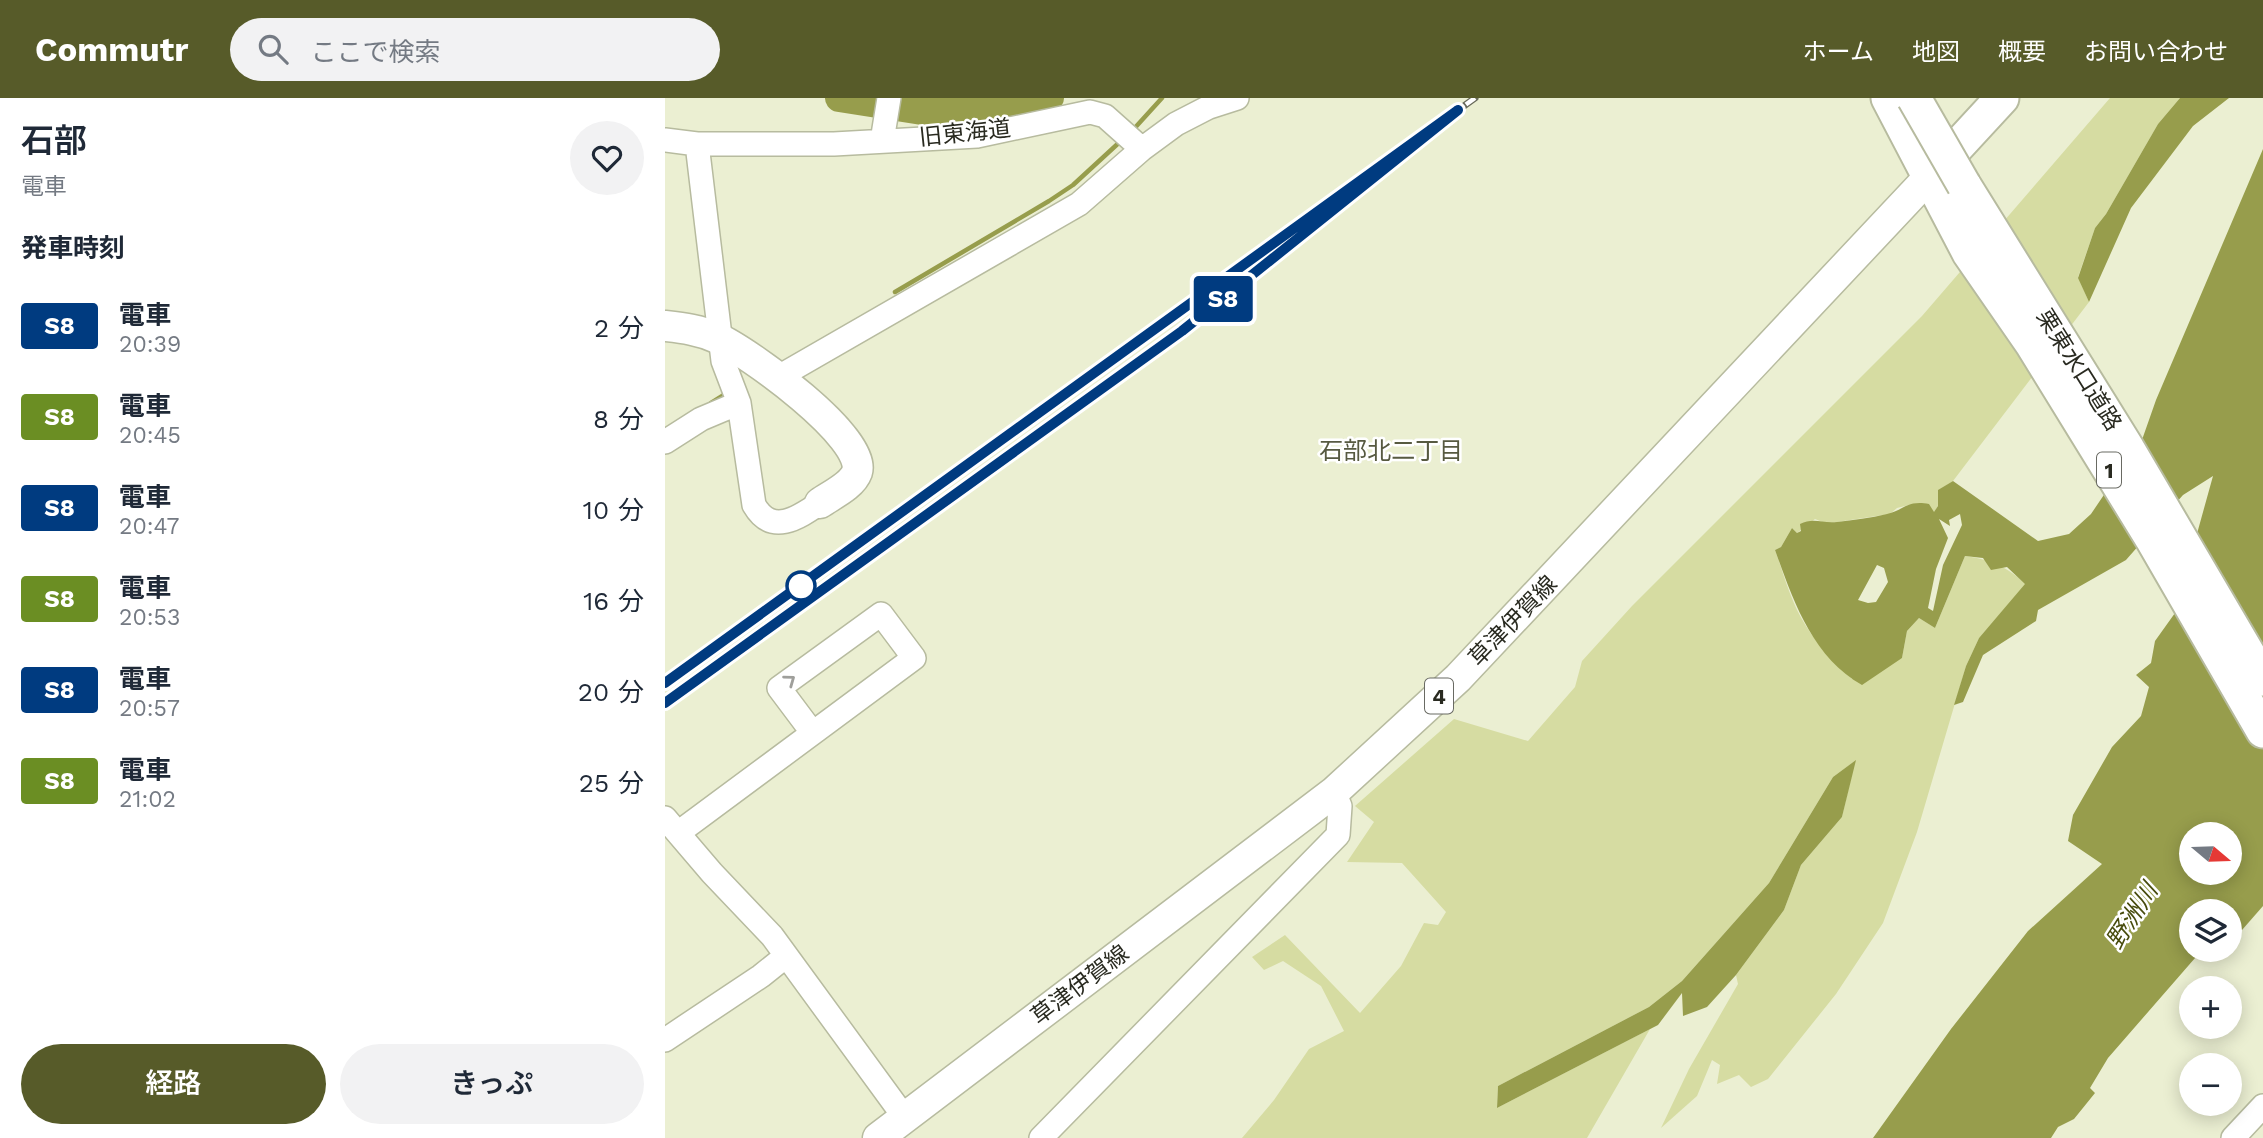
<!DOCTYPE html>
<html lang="ja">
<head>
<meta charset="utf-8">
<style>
  :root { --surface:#fff; --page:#f2f2f3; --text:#1f2937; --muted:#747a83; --accent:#575b29 }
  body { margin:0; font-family:"Work Sans","Noto Sans JP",sans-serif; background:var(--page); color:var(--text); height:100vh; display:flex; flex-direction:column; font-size:26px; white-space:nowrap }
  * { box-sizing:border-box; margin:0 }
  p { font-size:23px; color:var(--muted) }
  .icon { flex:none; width:38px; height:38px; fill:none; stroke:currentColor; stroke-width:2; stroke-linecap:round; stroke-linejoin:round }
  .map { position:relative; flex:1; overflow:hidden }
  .details { display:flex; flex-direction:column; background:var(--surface); width:665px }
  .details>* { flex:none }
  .badge { padding:0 14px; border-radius:5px; font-size:24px; line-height:46px }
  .needle { width:46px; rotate:109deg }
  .tools { position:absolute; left:1514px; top:724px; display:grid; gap:14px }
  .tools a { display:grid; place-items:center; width:63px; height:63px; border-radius:50%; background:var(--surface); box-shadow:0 4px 18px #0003; font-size:35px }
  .map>.badge { position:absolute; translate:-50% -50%; box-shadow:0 0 0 4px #fff }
  h2 { padding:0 21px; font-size:26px; line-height:63px }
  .round { display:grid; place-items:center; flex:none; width:74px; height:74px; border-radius:37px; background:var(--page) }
  .head { display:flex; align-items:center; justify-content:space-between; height:119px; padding:0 21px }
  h1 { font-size:33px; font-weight:600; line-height:52px }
  .primary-button { display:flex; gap:14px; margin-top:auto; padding:14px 21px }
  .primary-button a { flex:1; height:80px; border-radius:42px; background:var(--accent); color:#fff; font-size:28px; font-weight:600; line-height:80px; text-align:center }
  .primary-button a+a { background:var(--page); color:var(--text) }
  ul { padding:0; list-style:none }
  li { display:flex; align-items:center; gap:21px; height:91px; padding:0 21px }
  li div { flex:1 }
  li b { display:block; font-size:26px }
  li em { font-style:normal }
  li .badge { min-width:77px; font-weight:700; text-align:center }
  header { display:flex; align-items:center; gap:42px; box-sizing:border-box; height:98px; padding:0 35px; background:var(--accent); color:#fff }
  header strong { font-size:33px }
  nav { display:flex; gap:38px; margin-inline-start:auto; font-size:24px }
  .search { width:490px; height:63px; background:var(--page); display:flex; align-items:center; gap:18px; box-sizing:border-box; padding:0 24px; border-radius:38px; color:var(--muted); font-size:26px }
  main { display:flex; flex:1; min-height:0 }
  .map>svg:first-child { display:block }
  .green { fill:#d6dca2 }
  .water { fill:#979d4c; fill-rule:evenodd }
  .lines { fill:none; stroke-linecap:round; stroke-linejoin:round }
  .stream { stroke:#979d4c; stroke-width:4.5 }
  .river { stroke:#979d4c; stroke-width:28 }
  .minor-casing { stroke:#b7bb9f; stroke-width:26 }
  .major-casing { stroke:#b7bb9f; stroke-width:33 }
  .highway-casing { stroke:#b7bb9f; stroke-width:37 }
  .minor { stroke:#fff; stroke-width:23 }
  .major { stroke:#fff; stroke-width:30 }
  .highway { stroke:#fff; stroke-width:33 }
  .rail-casing { stroke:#696b5b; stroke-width:7 }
  .rail { stroke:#fff; stroke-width:4.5; stroke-dasharray:13; stroke-linecap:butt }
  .highway-bridge-casing { stroke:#b7bb9f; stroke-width:37; stroke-linecap:butt }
  .highway-bridge { stroke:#fff; stroke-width:33 }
  .oneway { stroke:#9f9f9b }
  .line-casing { stroke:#fff; stroke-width:16 }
  .line { stroke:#003b80; stroke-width:10 }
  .stop-dot { fill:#fff; stroke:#003b80; stroke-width:3.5 }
  .labels { text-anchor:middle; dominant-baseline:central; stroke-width:5; stroke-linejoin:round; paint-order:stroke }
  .shield { fill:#fff; stroke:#696a63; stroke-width:2 }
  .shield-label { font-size:21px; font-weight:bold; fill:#292a20 }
  .street-label { font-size:23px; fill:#292a20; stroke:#fff }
  .neighbourhood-label { font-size:24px; fill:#575a41; stroke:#fff }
  .water-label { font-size:24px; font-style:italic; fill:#474b0c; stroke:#fff }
</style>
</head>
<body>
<header>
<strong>Commutr</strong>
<div class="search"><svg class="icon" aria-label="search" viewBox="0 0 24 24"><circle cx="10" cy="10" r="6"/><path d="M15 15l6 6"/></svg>ここで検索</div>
<nav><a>ホーム</a><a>地図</a><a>概要</a><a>お問い合わせ</a></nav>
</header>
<main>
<section class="details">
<div class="head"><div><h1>石部</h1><p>電車</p></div><a class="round"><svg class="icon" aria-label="heart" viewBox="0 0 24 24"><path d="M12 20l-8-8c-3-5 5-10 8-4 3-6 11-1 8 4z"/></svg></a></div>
<h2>発車時刻</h2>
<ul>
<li><span class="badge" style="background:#003b80;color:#fff">S8</span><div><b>電車</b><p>20:39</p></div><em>2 分</em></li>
<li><span class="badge" style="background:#6b8e23;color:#fff">S8</span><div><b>電車</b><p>20:45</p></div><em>8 分</em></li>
<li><span class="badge" style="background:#003b80;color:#fff">S8</span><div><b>電車</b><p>20:47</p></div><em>10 分</em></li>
<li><span class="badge" style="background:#6b8e23;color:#fff">S8</span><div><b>電車</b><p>20:53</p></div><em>16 分</em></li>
<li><span class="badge" style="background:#003b80;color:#fff">S8</span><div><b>電車</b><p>20:57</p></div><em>20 分</em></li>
<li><span class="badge" style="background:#6b8e23;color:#fff">S8</span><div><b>電車</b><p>21:02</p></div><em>25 分</em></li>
</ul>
<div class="primary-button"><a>経路</a><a>きっぷ</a></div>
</section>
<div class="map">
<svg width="1598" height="1040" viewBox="0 0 1598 1040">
  <rect width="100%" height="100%" fill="#ebefd2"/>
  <!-- green -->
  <path class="green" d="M 1445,0 L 1515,0 L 1493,26 L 1441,116 L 1430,130 L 1413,179 L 1424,204 L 1288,383 L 1274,392 L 1273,408 L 1269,415 L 1248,406 L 1232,410 L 1225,416 L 1172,424 L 1160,425 L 1150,421 L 1132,435 L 1127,430 L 1116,449 L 1110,452 C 1119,477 1126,505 1141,528 C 1153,548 1171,565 1187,581 L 1237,560 L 1242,533 L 1254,520 L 1270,530 L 1300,458 C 1327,462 1340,468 1361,486 L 1314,540 L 1301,568 L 1252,734 L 1218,825 L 1171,896 L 1103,981 L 1086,989 L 1074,977 L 1052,986 L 1055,967 L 1047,962 L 1032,998 L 996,1030 L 1024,971 L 1073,886 L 1071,877 L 1119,812 L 1136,767 L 1177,719 L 1190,663 L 1168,679 L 1104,785 L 1017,883 L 984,909 L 833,988 L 832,1010 L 985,931 L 922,1040 L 577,1040 L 609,1002 L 644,951 L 679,933 L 656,888 L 618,863 L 599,872 L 587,859 L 620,837 L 695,915 L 736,868 L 759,825 L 773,827 L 781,814 L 737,765 L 682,764 L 709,724 L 690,708 L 789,621 L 863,643 L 910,589 L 917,563 L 967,508 L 1257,218 Z"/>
  <!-- water -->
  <path class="water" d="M 1515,0 L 1564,0 L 1528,28 L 1466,110 L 1424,204 L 1413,180 L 1430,130 L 1441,116 L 1493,26 Z
    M 1598,51 L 1598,808 L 1570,840 L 1565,840 L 1564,814 L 1526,814 L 1526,852 L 1537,852 L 1443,960 L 1425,990 L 1430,995 L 1409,1021 L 1393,1029 L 1386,1040 L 1208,1040 L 1286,931 L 1363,833 L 1437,766 L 1403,743 L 1408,717 L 1447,649 L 1476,618 L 1484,589 L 1471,577 L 1486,565 L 1490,543 L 1510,515 L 1548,378 L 1518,397 L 1461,462 L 1373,512 L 1371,523 L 1318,557 L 1298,604 L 1289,607 L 1301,568 L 1314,540 L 1360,486 L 1342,469 L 1326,472 L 1318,460 L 1300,458 L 1270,530 L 1254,520 L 1242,533 L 1237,560 L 1197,587 C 1147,559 1128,502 1110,452 L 1116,449 L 1127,430 L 1132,435 L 1136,433 L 1135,426 C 1149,419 1158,426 1172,424 C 1188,422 1206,420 1222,416 C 1239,412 1242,402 1264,406 L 1269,414 L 1273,408 L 1273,392 L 1288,383 L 1373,443 L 1404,436 L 1426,416 L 1478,339 L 1491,302 ZM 1295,416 L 1297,427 L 1278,467 L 1268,513 L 1263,510 L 1271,471 L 1283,440 L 1274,421 L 1285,428 L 1284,422 ZM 1212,467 L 1219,470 L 1223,484 L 1211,504 L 1203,505 L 1193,502 ZM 1526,737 L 1564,737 L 1564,775 L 1526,775 Z
    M 1191,662 L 1177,719 L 1136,767 L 1119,812 L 1071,877 L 1042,909 L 1018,918 L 1017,895 L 993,927 L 832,1010 L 833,988 L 984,909 L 1017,883 L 1104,785 L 1168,679 Z"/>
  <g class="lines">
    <!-- stream -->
    <path class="stream" d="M 467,33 L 497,0
      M 230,194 L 384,103 L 408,87 L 458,41
      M 46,305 L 62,295"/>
    <!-- river -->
    <path class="river" d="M 174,0 L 257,13 L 303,13 L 385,0"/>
    <!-- minor casing -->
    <g class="minor-casing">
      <path id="minor" d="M 0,42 L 32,46 L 169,46 L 312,38 L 425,14 L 440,18 L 477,51
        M 217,43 L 224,0
        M 32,46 L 58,263 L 74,305 L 89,407 C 107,438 133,420 155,405
        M 116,281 L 124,273 L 414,106 L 477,51 L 511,26 L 544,9 L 572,0
        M 0,344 L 36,321 L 74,305
        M 0,720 L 47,775 L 107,838 L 240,1020
        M 13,735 L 249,560 L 216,516 L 114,590 L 147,634
        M 0,942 L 96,878 L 121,858
        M 376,1040 L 673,737 L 675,708 L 669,694
        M 1568,1040 L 1598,1008"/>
    </g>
    <!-- major casing -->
    <g class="major-casing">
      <path id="major" d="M 0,228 C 18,230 35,232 52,240 C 82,253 203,340 192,374 C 187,388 166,397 155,405
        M 213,1040 L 669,694 L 793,580 L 1265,78"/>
    </g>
    <!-- highway casing -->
    <g class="highway-casing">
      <path id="highway" d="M 1223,0 L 1304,155 L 1367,246 L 1487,441 L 1598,633
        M 1265,78 L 1337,0
        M 1299,87 L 1463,351 L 1598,581"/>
    </g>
    <!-- minor -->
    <use href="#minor" class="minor"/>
    <!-- major -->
    <use href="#major" class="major"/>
    <!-- highway -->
    <use href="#highway" class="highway"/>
    <!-- rail casing -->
    <g class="rail-casing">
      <path id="rail" d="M 0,585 L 810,0
        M 0,605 L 447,284 L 579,185 L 632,141"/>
    </g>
    <!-- rail -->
    <use href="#rail" class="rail"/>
    <!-- highway-bridge casing -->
    <g class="highway-bridge-casing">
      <path id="highway-bridge" d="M 1249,0 L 1299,87"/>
    </g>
    <!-- highway-bridge -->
    <use href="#highway-bridge" class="highway-bridge"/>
  </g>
  <!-- one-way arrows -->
  <defs><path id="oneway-chevron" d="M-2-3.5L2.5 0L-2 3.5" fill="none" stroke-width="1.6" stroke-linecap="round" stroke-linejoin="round" transform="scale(1.75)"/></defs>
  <use class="oneway" href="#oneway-chevron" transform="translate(125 582) rotate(-36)"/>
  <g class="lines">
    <!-- line casing -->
    <g class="line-casing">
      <path id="line" d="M 0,585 L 793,12 L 517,233 L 0,605"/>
    </g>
    <!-- line -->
    <use href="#line" class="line"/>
  </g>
  <!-- markers -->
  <circle class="stop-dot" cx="136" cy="488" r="14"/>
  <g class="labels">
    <!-- shield labels -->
    <g class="shield">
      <rect x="1432" y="354.5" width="24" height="35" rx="5"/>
      <rect x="760" y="580.5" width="28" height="35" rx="5"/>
    </g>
    <g class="shield-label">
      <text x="1444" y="372">1</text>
      <text x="774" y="598">4</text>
    </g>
    <!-- street labels -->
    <g class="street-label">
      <text transform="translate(300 35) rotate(-6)">旧東海道</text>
      <text transform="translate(1414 272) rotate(58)">栗東水口道路</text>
      <text transform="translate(848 523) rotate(-46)">草津伊賀線</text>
      <text transform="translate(415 887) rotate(-37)">草津伊賀線</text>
    </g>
    <!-- neighbourhood labels -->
    <g class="neighbourhood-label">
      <text x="726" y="353">石部北二丁目</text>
    </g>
    <!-- water labels -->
    <g class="water-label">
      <text transform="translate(1467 818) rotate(-57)">野洲川</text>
    </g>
  </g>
</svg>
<div class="tools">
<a><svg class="needle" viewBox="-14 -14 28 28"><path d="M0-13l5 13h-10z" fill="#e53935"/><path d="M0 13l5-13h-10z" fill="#747a83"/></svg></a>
<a><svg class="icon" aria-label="layers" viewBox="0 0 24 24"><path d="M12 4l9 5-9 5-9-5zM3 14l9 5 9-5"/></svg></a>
<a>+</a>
<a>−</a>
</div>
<b class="badge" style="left:558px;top:201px;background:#003b80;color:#fff">S8</b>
</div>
</main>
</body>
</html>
